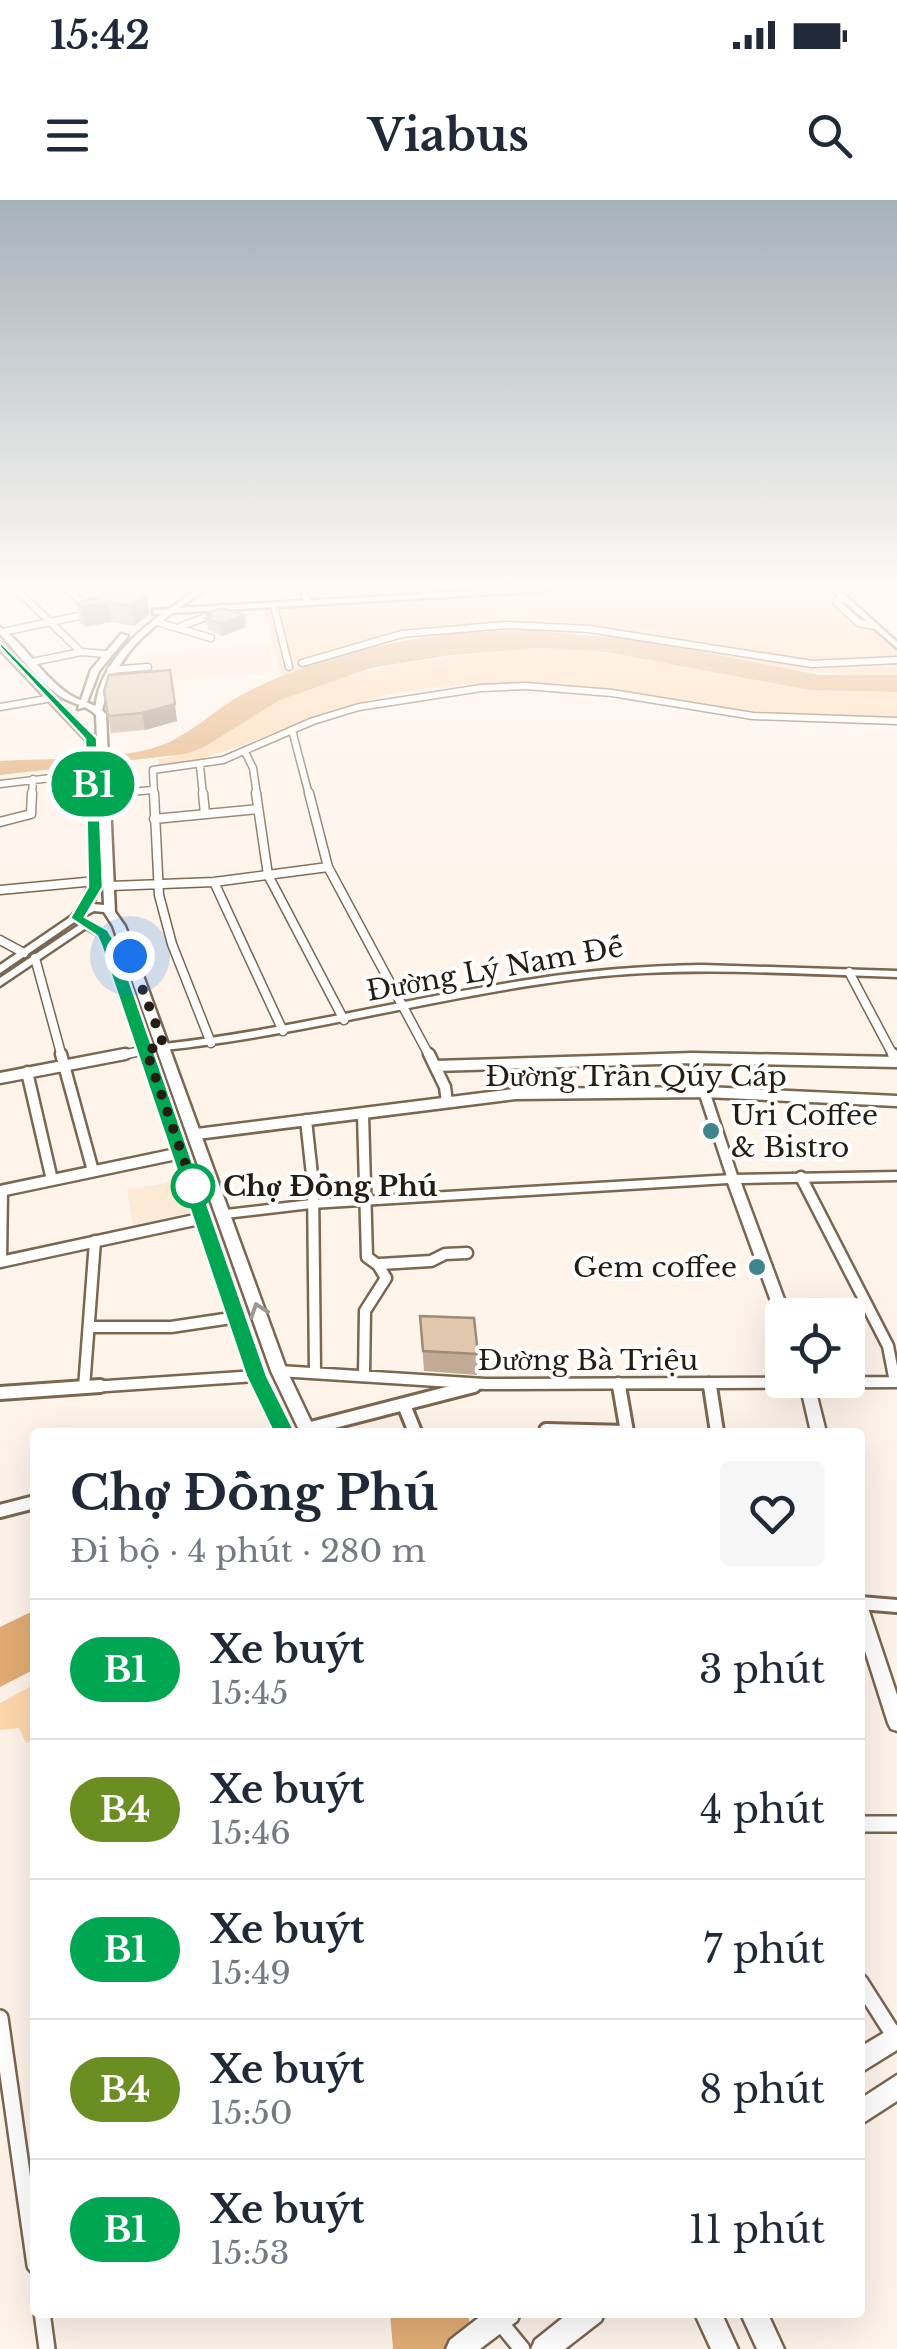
<!DOCTYPE html>
<html lang="vi">
<head>
<meta charset="utf-8">
<style>
  :root { --surface:#fff; --page:#f6f6f7; --text:#1f2937; --muted:#747a83; --line:#e0e1e3 }
  body { margin:0; font-family:"Libre Baskerville",serif; background:var(--page); color:var(--text); height:100vh; display:flex; flex-direction:column; font-size:38px; white-space:nowrap }
  * { box-sizing:border-box; margin:0 }
  p { font-size:32px; color:var(--muted) }
  .icon { flex:none; width:55px; height:55px; fill:none; stroke:currentColor; stroke-width:2; stroke-linecap:round; stroke-linejoin:round }
  .map { position:relative; flex:1; overflow:hidden }
  .panel { position:absolute; left:30px; top:1228px; width:835px; height:890px; display:flex; flex-direction:column; background:var(--surface); border-radius:10px; box-shadow:0 10px 40px #0002 }
  .panel>* { flex:none }
  .badge { padding:0 20px; border-radius:32px; font-size:35px; line-height:65px }
  .controls { position:absolute; left:765px; top:1098px; display:grid; gap:20px }
  .controls a { display:grid; place-items:center; width:100px; height:100px; border-radius:10px; background:var(--surface); box-shadow:0 10px 40px #0002; font-size:50px }
  .you { position:absolute; width:50px; height:50px; margin:-25px; border:8px solid #fff; border-radius:50%; background:#1a73e8; box-shadow:0 0 0 15px #1a73e833 }
  .map>.badge { position:absolute; translate:-50% -50%; box-shadow:0 0 0 5px #fff }
  .round { display:grid; place-items:center; flex:none; width:105px; height:105px; border-radius:10px; background:var(--page) }
  .overview { display:flex; align-items:center; justify-content:space-between; height:170px; padding:0 40px }
  h1 { font-size:48px; font-weight:700; line-height:75px }
  ul { padding:0; list-style:none }
  li { display:flex; align-items:center; gap:30px; height:140px; padding:0 40px; border-top:2px solid var(--line) }
  li div { flex:1 }
  li b { display:block; font-size:38px }
  li em { font-style:normal }
  li .badge { min-width:110px; font-weight:700; text-align:center }
  .status { display:flex; justify-content:space-between; align-items:center; height:70px; padding:0 50px; background:var(--surface); direction:ltr }
  .status svg { height:28px; fill:currentColor }
  header { display:flex; justify-content:space-between; align-items:center; height:130px; padding:0 40px; background:var(--surface); font-size:45px; font-weight:700 }
  .map>svg:first-child { display:block }
  .built { fill:#fce9d6 }
  .green { fill:#ffd7ae }
  .water { fill:#e2ac73 }
  .lines { fill:none; stroke-linecap:round; stroke-linejoin:round }
  .street-far4-casing { stroke:#7b664f; stroke-width:9 }
  .street-far3-casing { stroke:#7b664f; stroke-width:11 }
  .street-far2-casing { stroke:#7b664f; stroke-width:15 }
  .street-far1-casing { stroke:#7b664f; stroke-width:18 }
  .street-casing { stroke:#7b664f; stroke-width:20 }
  .secondary-casing { stroke:#7b664f; stroke-width:5 }
  .primary-casing { stroke:#7b664f; stroke-width:5 }
  .street-far4 { stroke:#fff; stroke-width:6 }
  .street-far3 { stroke:#fff; stroke-width:8 }
  .street-far2 { stroke:#fff; stroke-width:10 }
  .street-far1 { stroke:#fff; stroke-width:12 }
  .street { stroke:#fff; stroke-width:15 }
  .secondary { fill:#fff; fill-rule:evenodd }
  .primary { fill:#fff; fill-rule:evenodd }
  .wall { fill:#c1ab96 }
  .shaded-wall { fill:#9d8b7a }
  .building { fill:#e0c7ae; stroke:#9d8b7a; stroke-width:2.5 }
  .oneway { stroke:#9d9995 }
  .line { fill:#00a651; stroke:#fff; stroke-width:2.5 }
  .walk { stroke:#251c13; stroke-width:10; stroke-dasharray:0 18 }
  .poi-dot { fill:#3e868c; stroke:#fff; stroke-width:4 }
  .stop-dot { fill:#fff; stroke:#00a651; stroke-width:5 }
  .labels { text-anchor:middle; dominant-baseline:central; stroke-width:8; stroke-linejoin:round; paint-order:stroke }
  .street-label { font-size:28px; fill:#251c13; stroke:#fff }
  .poi-label { font-size:28px; fill:#251c13; stroke:#fff; text-anchor:start }
  .stop-label { font-size:28px; font-weight:bold; fill:#251c13; stroke:#fff; text-anchor:start }
</style>
</head>
<body>
<div class="status"><b>15:42</b><svg viewBox="0 0 49 12"><path d="M0 12V9h3v3zM5 12V6h3v6zM10 12V3h3v9zM15 12V0h3v12zM26 1h20v11H26zM47 4h2v5h-2z"/></svg></div>
<header><svg class="icon" aria-label="menu" viewBox="0 0 24 24"><path d="M4 6h16M4 12h16M4 18h16"/></svg>Viabus<svg class="icon" aria-label="search" viewBox="0 0 24 24"><circle cx="10" cy="10" r="6"/><path d="M15 15l6 6"/></svg></header>
<div class="map">
<svg width="897" height="2149" viewBox="0 0 897 2149">
  <rect width="100%" height="100%" fill="#fff4ea"/>
  <!-- built -->
  <path class="built" d="M 268,444 L 274,470 L 270,473 L 149,482 L 146,453 Z
    M 183,980 L 192,1012 L 133,1025 L 127,990 Z"/>
  <!-- green -->
  <path class="green" d="M 537,389 L 827,389 L 897,451 L 897,475 C 808,479 727,455 641,440 C 520,420 394,428 281,476 L 264,408 Z
    M 541,448 L 638,456 L 810,490 L 897,492 L 897,517 C 844,517 790,516 737,510 C 624,497 536,473 420,489 C 327,502 249,553 158,568 L 158,559 C 208,552 238,518 283,499 C 367,464 451,455 541,448 Z
    M 35,1484 L 35,1540 L 26,1543 L 19,1528 L 0,1530 L 0,1503 Z"/>
  <!-- water -->
  <path class="water" d="M 527,430 L 640,440 L 820,475 L 897,475 L 897,492 L 810,490 L 606,452 L 541,448 L 451,455 L 371,468 L 280,500 L 204,547 L 186,554 L 0,575 L 0,561 C 49,558 106,561 153,548 C 187,539 214,509 245,493 C 334,448 428,431 527,430 Z
    M 35,1410 L 35,1469 L 0,1487 L 0,1427 Z
    M 390,2113 L 471,2113 L 468,2116 L 477,2149 L 393,2149 Z"/>
  <g class="lines">
    <!-- street-far4 casing -->
    <g class="street-far4-casing">
      <path id="street-far4" d="M 16,389 L 81,452
        M 67,389 L 89,408
        M 303,389 L 306,400
        M 423,389 L 425,393
        M 843,397 L 836,402 L 859,423 L 875,426
        M 274,406 L 289,467
        M 157,422 L 211,438
        M 181,426 L 212,415
        M 3,432 L 88,414
        M 32,462 L 81,452 L 106,454
        M 302,463 L 402,434 L 506,425 L 589,429 L 812,464 L 897,460
        M 110,470 L 148,467
        M 0,507 L 52,498
        M 292,530 L 309,595
        M 245,552 L 253,568 L 257,595
        M 200,566 L 203,595
        M 0,584 L 93,573
        M 107,594 L 153,590
        M 32,595 L 33,579
        M 154,595 L 153,570 L 223,560 L 313,521 L 359,507 L 481,488 L 526,486 L 612,493 L 753,516 L 897,521"/>
    </g>
    <!-- street-far3 casing -->
    <g class="street-far3-casing">
      <path id="street-far3" d="M 154,593 L 159,695 L 172,744 L 211,843
        M 203,593 L 205,614
        M 256,593 L 268,675 L 344,820
        M 309,593 L 328,667 L 430,857
        M 107,594 L 120,593
        M 154,619 L 258,609
        M 0,622 L 31,614 L 32,593
        M 214,682 L 283,831
        M 111,686 L 214,682 L 328,667
        M 0,690 L 96,681
        M 0,740 L 24,753
        M 35,758 L 62,857
        M 849,772 L 894,857
        M 112,857 L 146,850"/>
    </g>
    <!-- street-far2 casing -->
    <g class="street-far2-casing">
      <path id="street-far2" d="M 61,854 L 93,971
        M 429,854 L 445,887 L 447,902
        M 893,854 L 897,862
        M 693,858 L 733,979
        M 435,866 L 693,858 L 897,862
        M 27,872 L 52,980
        M 0,878 L 125,854
        M 363,914 L 367,1057 L 378,1065 L 386,1078 L 365,1111 L 364,1176
        M 306,920 L 313,984 L 315,1172
        M 197,934 L 515,894 L 705,892 L 897,901
        M 801,977 L 888,1146 L 895,1182
        M 0,991 L 181,953
        M 0,1062 L 204,1018
        M 1,1062 L 2,991
        M 380,1064 L 431,1061 L 445,1054 L 467,1053
        M 91,1127 L 171,1127 L 238,1117
        M 279,1171 L 485,1184 L 897,1182
        M 618,1183 L 619,1189
        M 709,1183 L 710,1189
        M 84,1188 L 95,1041
        M 62,1189 L 256,1176
        M 464,1189 L 475,1186"/>
    </g>
    <!-- street-far1 casing -->
    <g class="street-far1-casing">
      <path id="street-far1" d="M 619,1186 L 627,1232
        M 710,1186 L 717,1232
        M 0,1193 L 100,1186
        M 404,1205 L 415,1232
        M 307,1229 L 474,1186
        M 546,1230 L 627,1232
        M 0,1311 L 35,1302
        M 860,1403 L 897,1406"/>
    </g>
    <!-- street casing -->
    <g class="street-casing">
      <path id="street" d="M 860,1624 L 897,1624
        M 860,1782 L 895,1837
        M 0,1818 L 35,2065
        M 42,2112 L 47,2149
        M 499,2121 L 522,2149"/>
    </g>
    <!-- secondary casing -->
    <g class="secondary-casing">
      <path id="secondary" d="M 198,389 L 207,389 L 179,408 L 508,389 L 548,389 L 544,391 L 172,413 C 134,441 114,463 102,510 L 95,512 C 97,470 129,438 162,414 L 153,414 L 153,410 L 169,409 Z
        M 830,389 L 838,389 L 897,442 L 897,448 Z
        M 121,434 L 128,436 L 99,471 L 85,507 L 78,509 L 91,470 Z
        M 79,711 L 83,712 L 83,716 L 0,773 L 0,765 Z
        M 85,721 L 89,722 L 89,726 L 0,786 L 0,778 Z
        M 702,765 L 897,771 L 897,777 C 793,774 688,766 585,778 C 443,795 306,835 164,850 L 158,847 L 164,844 C 289,830 410,797 534,779 C 590,770 646,766 702,765 Z
        M 897,972 L 897,980 L 741,983 L 790,1115 L 782,1115 L 782,1120 L 776,1115 L 728,983 L 311,1008 L 226,1018 L 219,1014 L 226,1010 L 311,1000 L 733,975 Z
        M 799,1180 L 813,1180 L 826,1232 L 811,1232 Z
        M 860,1401 L 866,1403 L 868,1408 L 897,1495 L 897,1531 L 891,1529 L 888,1523 L 860,1435 Z"/>
    </g>
    <!-- primary casing -->
    <g class="primary-casing">
      <path id="primary" d="M 0,427 C 26,445 42,477 70,495 C 83,503 96,503 106,514 L 115,712 L 125,726 L 287,1171 L 316,1232 L 300,1232 L 271,1171 L 113,726 L 104,712 L 94,711 L 84,716 L 84,719 L 107,731 L 115,745 L 264,1176 L 292,1232 L 276,1232 L 248,1176 L 103,745 L 98,735 L 72,720 L 73,714 L 80,709 L 91,681 L 86,540 L 0,450 L 0,442 L 96,539 L 101,681 L 93,704 L 104,705 L 96,515 C 87,505 73,504 61,497 C 37,481 20,455 0,434 Z
        M 897,1825 L 897,1850 L 860,1873 L 860,1847 Z
        M 897,1875 L 897,1901 L 860,1925 L 860,1899 Z
        M 486,2112 L 521,2112 L 517,2121 L 480,2149 L 446,2149 L 450,2140 Z
        M 570,2112 L 605,2112 L 601,2121 L 565,2149 L 531,2149 L 535,2140 Z
        M 694,2112 L 721,2112 L 738,2149 L 711,2149 Z
        M 740,2112 L 767,2112 L 784,2149 L 757,2149 Z"/>
    </g>
    <!-- street-far4 -->
    <use href="#street-far4" class="street-far4"/>
    <!-- street-far3 -->
    <use href="#street-far3" class="street-far3"/>
    <!-- street-far2 -->
    <use href="#street-far2" class="street-far2"/>
    <!-- street-far1 -->
    <use href="#street-far1" class="street-far1"/>
    <!-- street -->
    <use href="#street" class="street"/>
    <!-- secondary -->
    <use href="#secondary" class="secondary"/>
    <!-- primary -->
    <use href="#primary" class="primary"/>
  </g>
  <!-- wall -->
  <path class="wall" d="M 147,390 L 149,414 L 134,426 L 111,422 L 85,427 L 80,423 L 76,403 Z
    M 206,414 L 246,427 L 222,436 L 208,430 Z
    M 104,491 L 177,521 L 145,530 L 111,533 Z
    M 420,1116 L 478,1154 L 477,1175 L 424,1171 Z"/>
  <!-- shaded-wall -->
  <path class="shaded-wall" d="M 147,390 L 149,414 L 134,426 L 131,406 Z
    M 108,402 L 111,422 L 85,427 L 82,407 Z
    M 245,415 L 246,427 L 222,436 L 221,424 Z
    M 175,504 L 177,521 L 145,530 L 142,513 Z"/>
  <!-- building -->
  <path class="building" d="M 114,389 L 147,390 L 147,394 L 131,406 L 108,402 L 82,407 L 76,403 L 94,399 Z
    M 221,408 L 245,415 L 221,424 L 206,418 L 212,416 L 206,414 Z
    M 170,470 L 175,504 L 142,513 L 108,516 L 104,491 L 109,475 Z
    M 420,1116 L 474,1118 L 478,1154 L 423,1151 Z"/>
  <!-- one-way arrows -->
  <defs><path id="oneway-chevron" d="M-2-3.5L2.5 0L-2 3.5" fill="none" stroke-width="1.6" stroke-linecap="round" stroke-linejoin="round" transform="scale(2.5)"/></defs>
  <use class="oneway" href="#oneway-chevron" transform="translate(258 1110) rotate(-109)"/>
  <!-- sky -->
  <linearGradient id="sky" x2="0" y2="1"><stop stop-color="#a5b1b9"/><stop offset="0.56" stop-color="#fffaf6"/><stop offset="1" stop-color="#fffaf6" stop-opacity="0"/></linearGradient>
  <rect width="897" height="690" fill="url(#sky)"/>
  <!-- line -->
  <path class="line" d="M 0,442 L 97,538 L 103,687 L 85,717 L 108,730 L 117,745 L 267,1176 L 295,1232 L 292,1238 L 276,1238 L 246,1176 L 101,745 L 97,736 L 70,718 L 88,687 L 85,539 L 0,447 Z"/>
  <g class="lines">
    <!-- walk -->
    <path class="walk" d="M 130,756 L 164,846 L 146,850 L 193,986"/>
  </g>
  <!-- markers -->
  <g class="poi-dot">
    <circle cx="711" cy="931" r="10"/>
    <circle cx="757" cy="1067" r="10"/>
  </g>
  <circle class="stop-dot" cx="193" cy="986" r="20"/>
  <g class="labels">
    <!-- street labels -->
    <g class="street-label">
      <text transform="translate(495 769) rotate(-10)">Đường Lý Nam Đế</text>
      <text x="636" y="876">Đường Trần Qúy Cáp</text>
      <text x="588" y="1160">Đường Bà Triệu</text>
    </g>
    <!-- poi labels -->
    <g class="poi-label">
      <text x="731" y="915">Uri Coffee<tspan x="731" dy="32">&amp; Bistro</tspan></text>
      <text x="737" y="1067" text-anchor="end">Gem coffee</text>
    </g>
    <!-- stop labels -->
    <g class="stop-label">
      <text x="223" y="986">Chợ Đồng Phú</text>
    </g>
  </g>
</svg>
<div class="controls">
<a><svg class="icon" aria-label="locate" viewBox="0 0 24 24"><circle cx="12" cy="12" r="6"/><path d="M12 2v4M12 18v4M2 12h4M18 12h4"/></svg></a>
</div>
<div class="you" style="left:130px;top:756px"></div>
<b class="badge" style="left:93px;top:584px;background:#00a651;color:#fff">B1</b>
<section class="panel">
<div class="overview"><div><h1>Chợ Đồng Phú</h1><p>Đi bộ · 4 phút · 280 m</p></div><a class="round"><svg class="icon" aria-label="heart" viewBox="0 0 24 24"><path d="M12 20l-8-8c-3-5 5-10 8-4 3-6 11-1 8 4z"/></svg></a></div>
<ul>
<li><span class="badge" style="background:#00a651;color:#fff">B1</span><div><b>Xe buýt</b><p>15:45</p></div><em>3 phút</em></li>
<li><span class="badge" style="background:#6b8e23;color:#fff">B4</span><div><b>Xe buýt</b><p>15:46</p></div><em>4 phút</em></li>
<li><span class="badge" style="background:#00a651;color:#fff">B1</span><div><b>Xe buýt</b><p>15:49</p></div><em>7 phút</em></li>
<li><span class="badge" style="background:#6b8e23;color:#fff">B4</span><div><b>Xe buýt</b><p>15:50</p></div><em>8 phút</em></li>
<li><span class="badge" style="background:#00a651;color:#fff">B1</span><div><b>Xe buýt</b><p>15:53</p></div><em>11 phút</em></li>
</ul>
</section>
</div>
</body>
</html>
